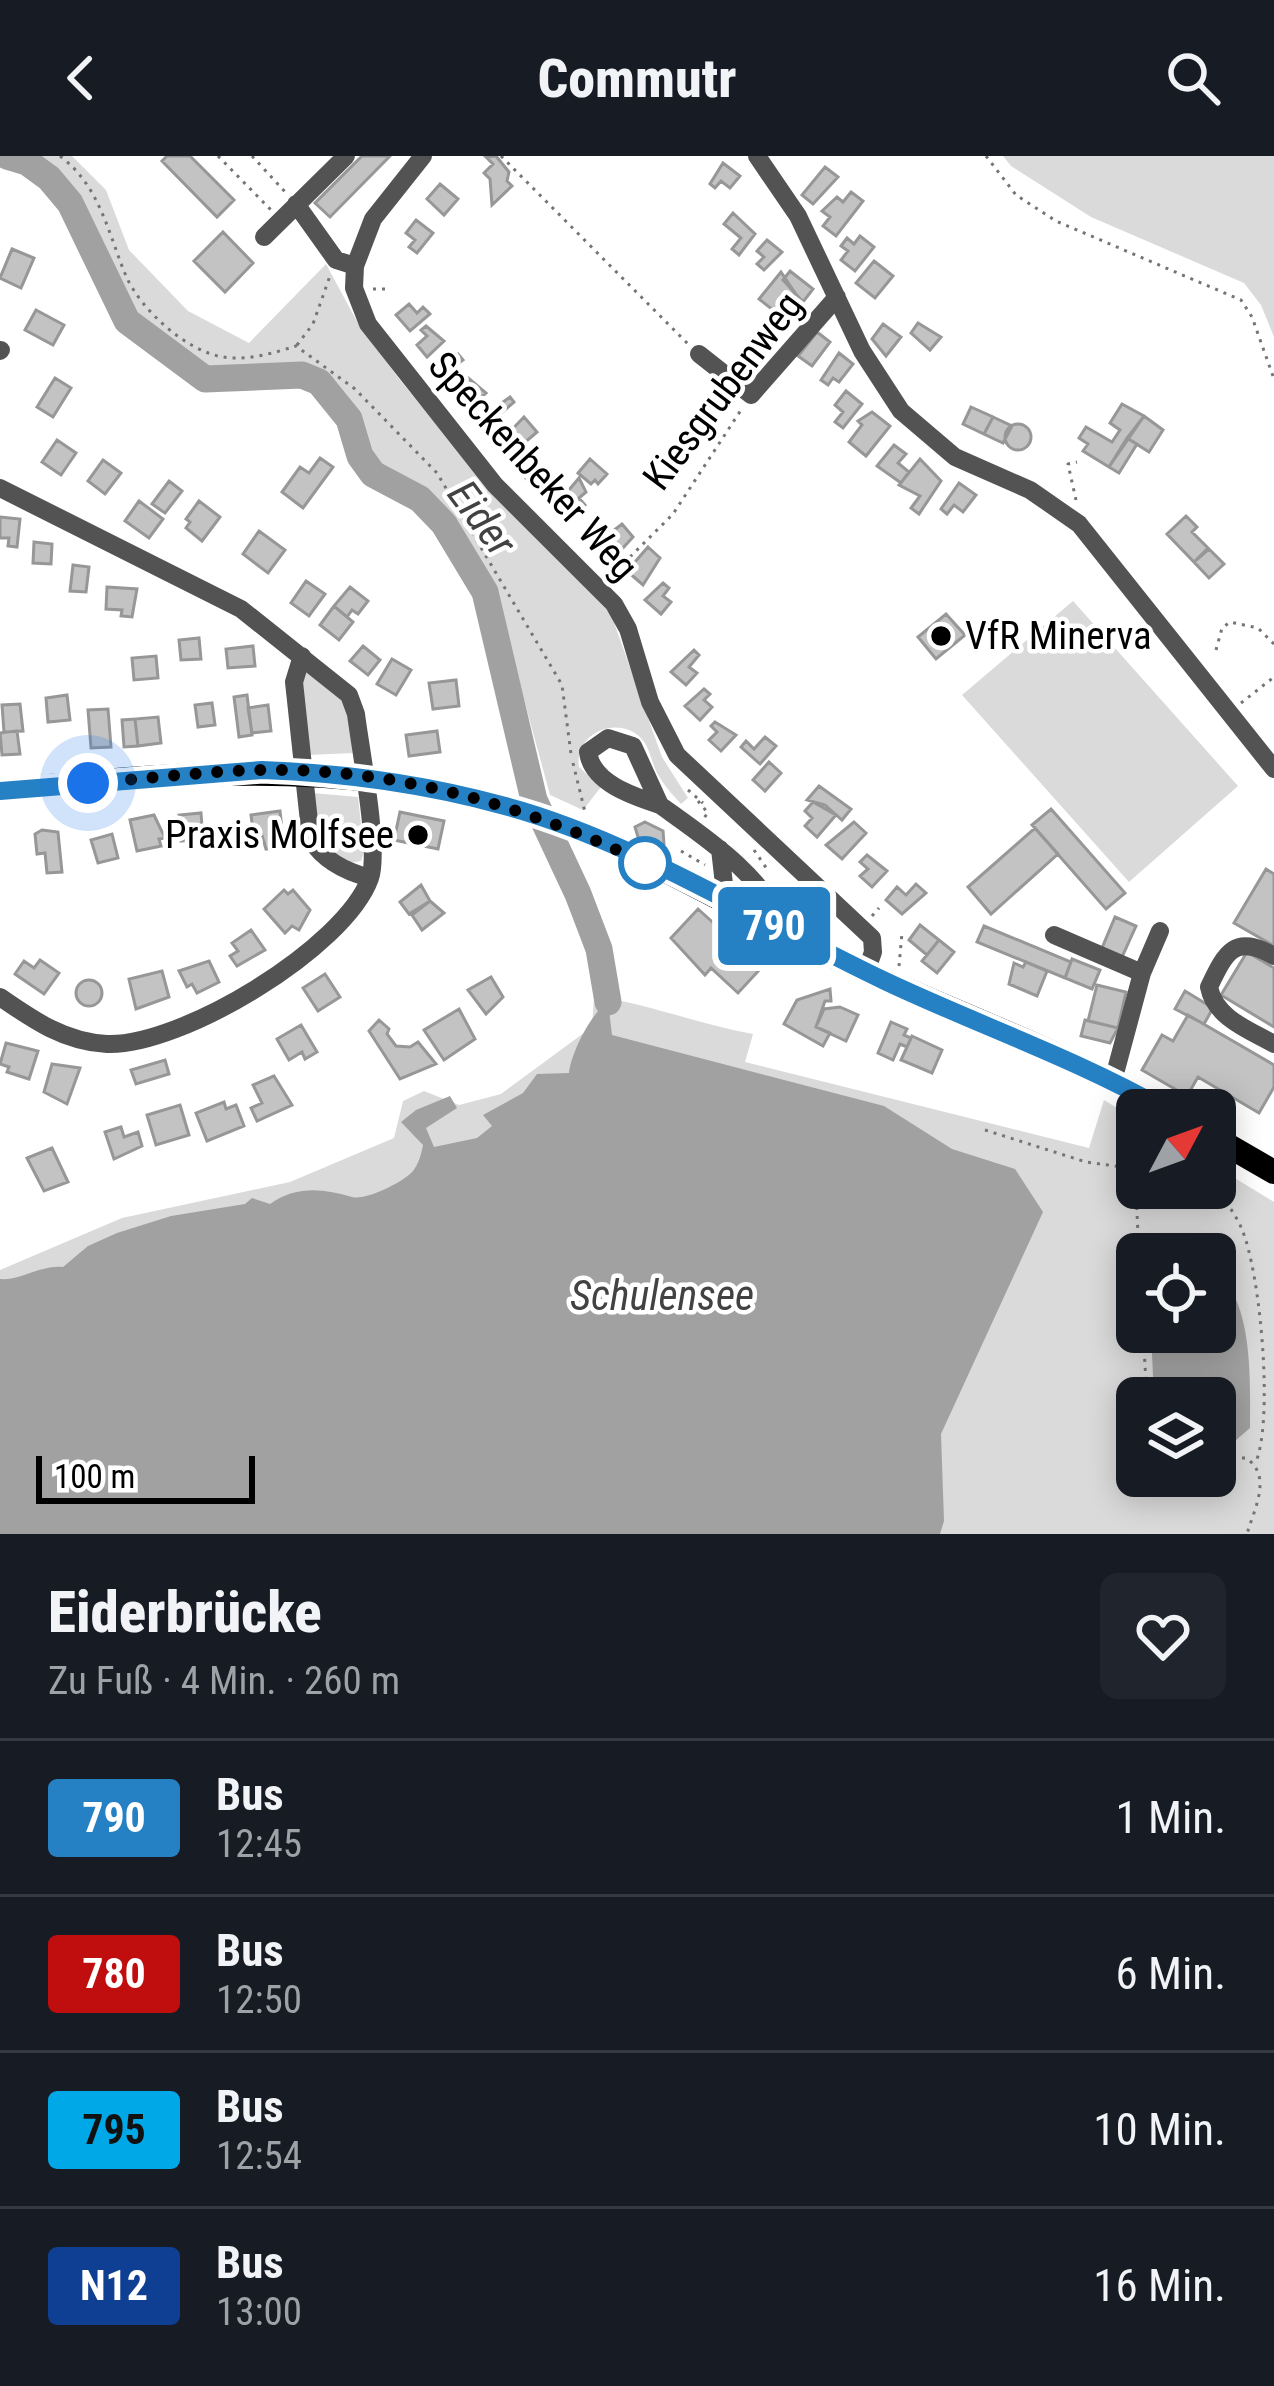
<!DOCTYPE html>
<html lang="de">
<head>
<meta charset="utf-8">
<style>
  :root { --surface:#171b24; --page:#20242c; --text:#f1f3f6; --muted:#9ea1a6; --line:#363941 }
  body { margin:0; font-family:"Roboto Condensed",sans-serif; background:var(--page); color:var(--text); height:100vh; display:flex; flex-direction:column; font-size:45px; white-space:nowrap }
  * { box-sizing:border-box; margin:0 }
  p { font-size:39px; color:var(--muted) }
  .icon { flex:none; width:66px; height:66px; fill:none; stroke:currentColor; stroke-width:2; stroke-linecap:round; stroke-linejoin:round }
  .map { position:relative; height:1378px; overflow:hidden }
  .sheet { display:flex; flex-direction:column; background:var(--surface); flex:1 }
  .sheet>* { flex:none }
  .badge { padding:0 24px; border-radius:9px; font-size:42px; line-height:78px }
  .needle { width:78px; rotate:49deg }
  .fabs { position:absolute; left:1116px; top:933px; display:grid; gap:24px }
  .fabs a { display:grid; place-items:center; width:120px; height:120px; border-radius:18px; background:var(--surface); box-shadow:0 6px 30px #0003; font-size:60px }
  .scale { position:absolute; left:36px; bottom:30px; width:219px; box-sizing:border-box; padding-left:12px; border:6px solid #000; border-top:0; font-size:33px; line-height:42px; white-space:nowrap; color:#000; -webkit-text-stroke:9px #fff; paint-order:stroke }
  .you { position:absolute; width:60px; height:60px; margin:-30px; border:9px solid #fff; border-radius:50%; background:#1a73e8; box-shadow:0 0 0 18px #1a73e833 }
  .map>.badge { position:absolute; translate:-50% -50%; box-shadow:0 0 0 6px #fff }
  .round { display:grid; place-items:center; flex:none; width:126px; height:126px; border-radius:18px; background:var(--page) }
  .overview { display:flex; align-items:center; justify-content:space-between; height:204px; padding:0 48px }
  h1 { font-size:57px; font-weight:800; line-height:90px }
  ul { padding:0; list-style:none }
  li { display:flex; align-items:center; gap:36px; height:156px; padding:0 48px; border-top:3px solid var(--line) }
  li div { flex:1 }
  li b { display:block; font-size:45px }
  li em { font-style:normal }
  li .badge { min-width:132px; font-weight:700; text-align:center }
  header { display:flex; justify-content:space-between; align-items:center; height:156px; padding:0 48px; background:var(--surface); font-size:54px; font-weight:800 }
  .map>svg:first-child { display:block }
  .green { fill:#dadada; fill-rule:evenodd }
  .water { fill:#a1a1a1 }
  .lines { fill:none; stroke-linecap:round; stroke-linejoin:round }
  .river { stroke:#a1a1a1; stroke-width:27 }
  .building { fill:#c3c3c3; stroke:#979797; stroke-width:3 }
  .path { stroke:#757575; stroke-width:3; stroke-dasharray:3 6; stroke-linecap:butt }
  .minor { stroke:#535353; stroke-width:18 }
  .major { stroke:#000; stroke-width:24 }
  .line-casing { stroke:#fff; stroke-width:27 }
  .line { stroke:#2581c4; stroke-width:18 }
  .walk { stroke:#000; stroke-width:12; stroke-dasharray:0 21.6 }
  .poi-dot { fill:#000; stroke:#fff; stroke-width:4.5 }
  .stop-dot { fill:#fff; stroke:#2581c4; stroke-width:6 }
  .labels { text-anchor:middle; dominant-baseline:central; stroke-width:9; stroke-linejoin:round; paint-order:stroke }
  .street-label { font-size:39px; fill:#000; stroke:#fff }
  .poi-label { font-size:39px; fill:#000; stroke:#fff; text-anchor:start }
  .water-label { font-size:42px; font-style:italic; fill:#424242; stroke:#fff }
</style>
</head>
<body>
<header><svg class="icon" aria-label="back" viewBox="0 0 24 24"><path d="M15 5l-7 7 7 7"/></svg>Commutr<svg class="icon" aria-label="search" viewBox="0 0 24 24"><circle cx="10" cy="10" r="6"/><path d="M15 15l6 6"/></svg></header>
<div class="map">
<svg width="1274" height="1378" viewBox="0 0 1274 1378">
  <rect width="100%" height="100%" fill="#fff"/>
  <!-- green -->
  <path class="green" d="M 36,0 L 72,0 L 106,34 L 129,94 L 188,155 L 249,187 L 326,108 L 360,171 L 400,224 L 489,333 L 611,458 L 662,601 L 688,642 L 681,648 C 672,638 663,628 657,617 C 651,605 650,591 640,581 C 616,559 574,578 579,611 L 601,631 L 583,654 L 550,639 L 494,433 L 433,340 L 380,313 C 365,287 362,252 339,231 C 289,185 255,229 216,215 C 201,210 181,196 168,187 C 102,140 102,50 36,0 Z
    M 1003,0 L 1274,0 L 1274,181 L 1261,149 L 1244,127 L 1091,61 L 1011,10 Z
    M 1073,445 L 1238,630 L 1129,726 L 962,539 Z
    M 305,516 L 312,516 L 346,546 L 354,597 L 307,599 L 299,521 Z
    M 312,637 L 358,641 L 364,696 L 361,705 L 346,708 L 317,683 Z
    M 594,840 C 649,848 698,868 753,878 L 745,906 L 1089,992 L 1104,944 L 1137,964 L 1137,1032 L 1215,1032 L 1215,1010 L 1274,1046 L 1274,1378 L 0,1378 L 0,1114 L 122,1062 L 290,1026 L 394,982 L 403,945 L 424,935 L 459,949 L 501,938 L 592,871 ZM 1137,1098 L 1215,1098 L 1215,1176 L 1137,1176 ZM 1137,1242 L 1215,1242 L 1215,1320 L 1137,1320 Z"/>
  <!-- water -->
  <path class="water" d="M 608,846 L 612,879 L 884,950 L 952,993 L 1015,1013 L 1043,1056 L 941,1278 L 944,1365 L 940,1378 L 0,1378 L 0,1123 C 21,1125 41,1108 63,1111 L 88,1090 L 117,1077 L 171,1060 L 245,1048 L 252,1042 L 270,1048 C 297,1029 324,1033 352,1041 C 366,1045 405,1025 413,1015 C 419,1008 422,995 423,989 L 401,966 L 416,954 L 450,940 L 457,952 L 426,972 L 434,991 L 477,982 L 492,970 L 483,959 L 523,937 L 537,918 L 569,917 C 571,897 591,857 608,846 Z
    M 1215,1115 C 1254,1145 1250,1226 1250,1272 L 1235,1285 L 1215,1292 L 1215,1242 L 1154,1242 L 1151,1176 L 1215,1176 Z"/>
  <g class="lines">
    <!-- river -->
    <path class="river" d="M 7,0 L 27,6 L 49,22 L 70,47 L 127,165 L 205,223 L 302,219 L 319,226 L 349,263 L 360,300 L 373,318 L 420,343 L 444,368 L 485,436 L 534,644 L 578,738 L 599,793 L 608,846"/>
  </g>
  <!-- building -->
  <path class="building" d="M 167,0 L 190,0 L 234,44 L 217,61 L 162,5 Z
    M 362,0 L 390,0 L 330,61 L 315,47 Z
    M 496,0 L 509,16 L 507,25 L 512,30 L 492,49 L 490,23 L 484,17 L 493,8 L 486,1 Z
    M 723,7 L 740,20 L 730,32 L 721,25 L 715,32 L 710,28 Z
    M 825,11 L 838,21 L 813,48 L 802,39 Z
    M 440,28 L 458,43 L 444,59 L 427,43 Z
    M 851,36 L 863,45 L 836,80 L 823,70 L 830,61 L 822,55 L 837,41 L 843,46 Z
    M 733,57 L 755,78 L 739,99 L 732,93 L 741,82 L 724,68 Z
    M 416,64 L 433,77 L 417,97 L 409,91 L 415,84 L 406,77 Z
    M 223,76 L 253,107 L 225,136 L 194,105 Z
    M 860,80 L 874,91 L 855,115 L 841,104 L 848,95 L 841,90 L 847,82 L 854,88 Z
    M 767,84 L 782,96 L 764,114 L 757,108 L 764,101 L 757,95 Z
    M 12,93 L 34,102 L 21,132 L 0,122 Z
    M 874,105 L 893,120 L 875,142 L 856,127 Z
    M 790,115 L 813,133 L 803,146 L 783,124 Z
    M 781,116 L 795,137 L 778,158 L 759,143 Z
    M 409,148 L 417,157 L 423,151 L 430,158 L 410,175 L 396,159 Z
    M 36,154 L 64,169 L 53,189 L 25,174 Z
    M 918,167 L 941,181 L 930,194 L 911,177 Z
    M 883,168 L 901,181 L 886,200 L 872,183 Z
    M 426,170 L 444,185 L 427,201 L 417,189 L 427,180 L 421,174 Z
    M 817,176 L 830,186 L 812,210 L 798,200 Z
    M 839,197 L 853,208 L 839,226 L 833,222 L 828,229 L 821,224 Z
    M 458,198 L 463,204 L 456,209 L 463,218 L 452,228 L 438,212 Z
    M 467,221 L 486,237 L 470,251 L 460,239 L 469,232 L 463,224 Z
    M 55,222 L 71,232 L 53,261 L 37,251 Z
    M 846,235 L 862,248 L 843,272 L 835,266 L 843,256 L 835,249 Z
    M 510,241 L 514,246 L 497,261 L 504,269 L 493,279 L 479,263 Z
    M 1122,248 L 1144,260 L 1109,311 L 1083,295 L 1088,288 L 1079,282 L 1086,271 L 1112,286 L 1120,274 L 1110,267 Z
    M 971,251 L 993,261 L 984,278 L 963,268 Z
    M 872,256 L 890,270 L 866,300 L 849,286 L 862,269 L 858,265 Z
    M 1144,260 L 1163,274 L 1149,296 L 1127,282 Z
    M 524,261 L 537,276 L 509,300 L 499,287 Z
    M 993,261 L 1012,270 L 1003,287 L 984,278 Z
    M1005 281a13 13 0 1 1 26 0a13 13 0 1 1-26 0Z
    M 1127,282 L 1137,288 L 1119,317 L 1109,311 Z
    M 57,284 L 76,297 L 61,319 L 42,306 Z
    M 894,289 L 906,298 L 898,307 L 909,316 L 901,327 L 877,310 Z
    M 526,298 L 541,315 L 529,326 L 514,308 Z
    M 320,302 L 333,311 L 303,352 L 282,336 L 300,311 L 309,317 Z
    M 590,303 L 607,318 L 598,328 L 595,324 L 591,328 L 578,317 Z
    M 920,303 L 941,325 L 919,358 L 911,352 L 920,340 L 899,329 Z
    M 103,304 L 121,317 L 105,338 L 88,325 Z
    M 579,322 L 586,336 L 579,342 L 585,349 L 570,364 L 557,348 Z
    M 169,325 L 182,335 L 165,357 L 152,348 Z
    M 959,327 L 976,339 L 963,356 L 954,349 L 947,358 L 941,353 Z
    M 139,345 L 163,363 L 149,382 L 125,365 Z
    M 199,345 L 220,361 L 202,385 L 186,372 L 190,366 L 186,363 Z
    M 1186,360 L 1197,371 L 1192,376 L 1208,392 L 1194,406 L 1167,378 Z
    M 0,361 L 20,363 L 17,391 L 8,390 L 9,382 L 0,382 Z
    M 622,368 L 633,381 L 612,404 L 597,387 Z
    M 259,375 L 285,394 L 268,417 L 243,398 Z
    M 34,386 L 52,388 L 51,408 L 33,407 Z
    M 648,391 L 660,402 L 643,429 L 627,415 Z
    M 1209,393 L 1224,408 L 1209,422 L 1194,406 Z
    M 73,409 L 89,411 L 86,436 L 70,435 Z
    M 306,425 L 325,438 L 309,460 L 291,447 Z
    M 663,427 L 669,432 L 663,440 L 671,446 L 661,458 L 645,444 Z
    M 107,431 L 137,433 L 132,461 L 121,460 L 122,454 L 106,453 Z
    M 350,431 L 368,445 L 358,458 L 352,454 L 347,461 L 334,450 Z
    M 334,450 L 353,466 L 339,484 L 320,469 Z
    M 946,458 L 965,479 L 936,503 L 918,481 Z
    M 199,482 L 201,503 L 181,504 L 179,484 Z
    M 253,490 L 255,510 L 228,512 L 226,493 Z
    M 363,490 L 380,504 L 368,519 L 350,505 Z
    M 694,494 L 699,499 L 689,511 L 697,517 L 686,529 L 671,516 Z
    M 156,500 L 158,522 L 134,524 L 132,502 Z
    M 392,503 L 411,514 L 396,539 L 377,528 Z
    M 456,524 L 459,550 L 433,553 L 429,527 Z
    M 704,533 L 710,538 L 704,544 L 712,551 L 700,564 L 685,550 Z
    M 67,539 L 70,564 L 48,566 L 46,542 Z
    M 247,539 L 252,579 L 239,581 L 234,541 Z
    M 212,547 L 215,569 L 198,571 L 195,549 Z
    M 20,548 L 23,575 L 4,576 L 2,549 Z
    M 268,549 L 271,575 L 252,577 L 248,552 Z
    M 108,553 L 111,591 L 91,592 L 88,554 Z
    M 158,561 L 161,587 L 138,590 L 135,563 Z
    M 135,563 L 138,590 L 124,591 L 122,564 Z
    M 715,566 L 736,579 L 721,595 L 709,584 L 717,576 L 711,570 Z
    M 17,575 L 20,598 L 2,599 L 0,577 Z
    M 437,575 L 440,596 L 409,600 L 406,579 Z
    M 765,581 L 776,590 L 760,608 L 741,591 L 746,585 L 754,593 Z
    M 769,606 L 781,617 L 765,635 L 753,624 Z
    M 819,630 L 851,653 L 842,664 L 825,649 L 807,644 Z
    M 813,646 L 836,659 L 817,681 L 805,670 L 812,662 L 805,655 Z
    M 1051,653 L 1125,737 L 1106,753 L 1032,669 Z
    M 280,655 L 284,691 L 266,693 L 260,673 L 253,674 L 251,659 Z
    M 400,656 L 444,665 L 438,693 L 394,684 Z
    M 201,657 L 203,683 L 181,685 L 179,659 Z
    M 154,659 L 165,682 L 159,683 L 161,690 L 137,695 L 130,664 Z
    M 645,666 L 663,675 L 664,688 L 656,690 L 638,681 L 635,671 Z
    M 854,666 L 866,677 L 842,703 L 826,689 Z
    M 1035,672 L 1058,698 L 991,758 L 968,731 Z
    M 42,674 L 58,676 L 62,716 L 47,717 L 45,697 L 37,698 L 35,678 Z
    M 112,678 L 118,702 L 98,707 L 91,684 Z
    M 867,699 L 887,715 L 872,731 L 860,720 L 868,713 L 860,706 Z
    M 1266,713 L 1274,718 L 1274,790 L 1234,767 Z
    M 916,728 L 926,737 L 902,758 L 886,744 L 897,731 L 906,739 Z
    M 421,729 L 430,745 L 409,758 L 400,746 Z
    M 284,734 L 288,738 L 293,734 L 310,754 L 299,774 L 292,770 L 285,777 L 264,753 Z
    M 807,736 L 826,753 L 813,767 L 794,750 Z
    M 430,745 L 444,757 L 422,774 L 412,759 Z
    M 698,753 L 762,811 L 738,837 L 711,812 L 705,819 L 671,782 Z
    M 1115,761 L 1136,770 L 1122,801 L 1102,792 Z
    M 920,769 L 939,784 L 927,799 L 909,784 Z
    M 984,770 L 1071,806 L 1065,822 L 977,786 Z
    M 251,774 L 265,794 L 237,810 L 230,800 L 238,795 L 232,787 Z
    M 939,784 L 954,796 L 937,817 L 922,805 Z
    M 1247,796 L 1274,812 L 1274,871 L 1221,839 Z
    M 1072,803 L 1100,814 L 1092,833 L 1065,822 Z
    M 40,804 L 59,817 L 44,838 L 15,818 L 24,805 L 34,812 Z
    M 209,805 L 219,826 L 197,837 L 192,828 L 187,831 L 179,815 Z
    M 1026,806 L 1047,815 L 1037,840 L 1009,828 L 1014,807 L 1023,811 Z
    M 162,815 L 169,841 L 136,853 L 129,823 Z
    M 325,818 L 340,841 L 318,855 L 303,832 Z
    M 491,821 L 503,841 L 486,858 L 468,834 Z
    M76 837a13 13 0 1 1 26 0a13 13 0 1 1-26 0Z
    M 1097,829 L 1126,836 L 1118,872 L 1088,865 Z
    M 830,833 L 831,845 L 825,845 L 816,871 L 830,877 L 823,890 L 784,868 L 797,844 Z
    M 1185,835 L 1213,852 L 1204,868 L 1175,853 Z
    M 840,851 L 858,859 L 846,885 L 816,871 L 824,853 Z
    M 459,853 L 475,883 L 444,904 L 424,874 Z
    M 1188,859 L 1274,909 L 1274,931 L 1259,957 L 1198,921 L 1187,940 L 1142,914 L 1162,879 L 1173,885 Z
    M 379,864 L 389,873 L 387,878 L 396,890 L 410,891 L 418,886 L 436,908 L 400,923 L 369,875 Z
    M 1085,864 L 1118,872 L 1110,887 L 1081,880 Z
    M 891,866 L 907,873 L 904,879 L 911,882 L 907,891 L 900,888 L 893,904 L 878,897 Z
    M 301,869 L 317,896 L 305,903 L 302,896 L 289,904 L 277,883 Z
    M 912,880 L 942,894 L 932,917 L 901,904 Z
    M 6,887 L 38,895 L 29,923 L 7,916 L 9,911 L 0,908 Z
    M 165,904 L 169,918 L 136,928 L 131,914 Z
    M 52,908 L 80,912 L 67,948 L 44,936 Z
    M 274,920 L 292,949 L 257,965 L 251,952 L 262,947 L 253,929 Z
    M 224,946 L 226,953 L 236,949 L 244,970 L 207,985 L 196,957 Z
    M 180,949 L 189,979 L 156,989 L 147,959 Z
    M 121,971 L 124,981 L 138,976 L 142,990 L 114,1003 L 105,976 Z
    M 52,992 L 68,1026 L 44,1035 L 27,1002 Z"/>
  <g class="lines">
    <!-- path -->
    <path class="path" d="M 60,0 C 100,30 108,77 126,120 C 141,154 186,195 223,201 C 247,205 274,197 296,190 L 355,233 L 437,317 L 562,529 L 571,598
      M 218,0 L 271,54
      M 252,0 L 287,38
      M 501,0 L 689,189
      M 986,0 L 1016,39 L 1056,65 L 1241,144 L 1252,161 L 1274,223
      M 373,133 L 389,133
      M 297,189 L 313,168 L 331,117
      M 1076,344 L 1068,308 L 1077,306
      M 611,420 L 673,358 L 743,251
      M 1216,494 L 1222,472 L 1230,466 L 1258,472 L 1274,488
      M 1241,547 L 1274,521
      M 573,607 L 585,656
      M 688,634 L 703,647
      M 698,645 L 708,657 L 703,663
      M 754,694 L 769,716
      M 681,695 L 705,709
      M 872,760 L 879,752
      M 899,810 L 902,777
      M 985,974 L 1086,1006 L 1137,1013
      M 1135,1015 L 1139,1098
      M 1214,1032 C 1225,1044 1234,1056 1241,1071 C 1261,1116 1274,1268 1255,1308
      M 1143,1176 L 1147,1242
      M 1215,1302 L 1246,1302 C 1273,1320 1254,1353 1247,1378"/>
    <!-- minor -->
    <path class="minor" d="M 423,0 L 373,63 L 355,110 L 354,132 L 368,168 L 495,329 L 614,448 L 628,473 L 650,546 L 677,599 L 872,782 L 873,796 L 866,816
      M 757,0 L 798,60 L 862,195 L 901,255 L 955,301 L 1030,334 L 1079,368 L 1274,613
      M 296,48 L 336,104 L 355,110
      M 264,81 L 346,0
      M 0,195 L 1,194
      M 699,198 L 751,239 L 837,141
      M 0,332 L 241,453 L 349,539 L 356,558 C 360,591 380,695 370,722 C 345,792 180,891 107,888 C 65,886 33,864 0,841
      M 302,500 L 294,526 L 311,684 C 324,705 347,716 370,722
      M 608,582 L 633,590 L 660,649 C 633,640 592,627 588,596 Z
      M 660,649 C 709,684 763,719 787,777
      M 720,693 L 726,746
      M 1054,779 L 1142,817
      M 1274,800 C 1235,778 1226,795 1209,831 C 1215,862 1249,874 1274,888
      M 1113,925 L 1142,817 L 1160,775"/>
    <!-- major -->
    <path class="major" d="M 0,635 C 174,617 335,602 506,650 C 625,683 733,754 844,806 C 951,855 1064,896 1166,954
      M 1215,982 L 1274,1016"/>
  </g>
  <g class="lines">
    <!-- line casing -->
    <g class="line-casing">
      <path id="line" d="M 0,635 L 262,614 C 345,617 425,628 505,650 C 633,684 764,768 885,825 C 978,869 1077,903 1166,954"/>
    </g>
    <!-- line -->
    <use href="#line" class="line"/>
    <!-- walk -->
    <path class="walk" d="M 88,627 C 146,623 205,615 263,614 C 396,612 527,650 645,707"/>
  </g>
  <!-- markers -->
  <g class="poi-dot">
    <circle cx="941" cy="480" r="12"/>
    <circle cx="418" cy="679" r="12"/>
  </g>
  <circle class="stop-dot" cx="645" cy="707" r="24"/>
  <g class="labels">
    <!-- street labels -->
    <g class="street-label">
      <text transform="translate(723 235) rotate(-53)">Kiesgrubenweg</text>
      <text transform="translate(533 310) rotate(48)">Speckenbeker Weg</text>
    </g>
    <!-- poi labels -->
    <g class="poi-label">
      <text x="965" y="480">VfR Minerva</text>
      <text x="394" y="679" text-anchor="end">Praxis Molfsee</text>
    </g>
    <!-- water labels -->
    <g class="water-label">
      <text transform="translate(482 362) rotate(53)">Eider</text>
      <text x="662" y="1139">Schulensee</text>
    </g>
  </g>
</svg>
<div class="fabs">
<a><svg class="needle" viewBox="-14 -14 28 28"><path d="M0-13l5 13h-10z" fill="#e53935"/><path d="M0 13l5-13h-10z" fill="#9ea1a6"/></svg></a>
<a><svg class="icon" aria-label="locate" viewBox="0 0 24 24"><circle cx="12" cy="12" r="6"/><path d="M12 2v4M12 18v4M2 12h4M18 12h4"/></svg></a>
<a><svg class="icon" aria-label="layers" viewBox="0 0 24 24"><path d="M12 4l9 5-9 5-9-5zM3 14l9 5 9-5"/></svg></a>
</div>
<div class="scale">100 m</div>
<div class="you" style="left:88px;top:627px"></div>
<b class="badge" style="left:774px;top:770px;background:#2581c4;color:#fff">790</b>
</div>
<section class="sheet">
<div class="overview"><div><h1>Eiderbrücke</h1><p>Zu Fuß · 4 Min. · 260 m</p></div><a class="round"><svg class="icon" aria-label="heart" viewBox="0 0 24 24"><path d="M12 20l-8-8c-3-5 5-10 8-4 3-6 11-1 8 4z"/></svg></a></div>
<ul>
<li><span class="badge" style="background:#2581c4;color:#fff">790</span><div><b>Bus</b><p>12:45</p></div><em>1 Min.</em></li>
<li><span class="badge" style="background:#c00d0e;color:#fff">780</span><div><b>Bus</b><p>12:50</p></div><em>6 Min.</em></li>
<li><span class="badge" style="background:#00a8e7;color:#111">795</span><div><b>Bus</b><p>12:54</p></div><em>10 Min.</em></li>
<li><span class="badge" style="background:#0f3f93;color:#fff">N12</span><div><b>Bus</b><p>13:00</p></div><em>16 Min.</em></li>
</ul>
</section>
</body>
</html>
